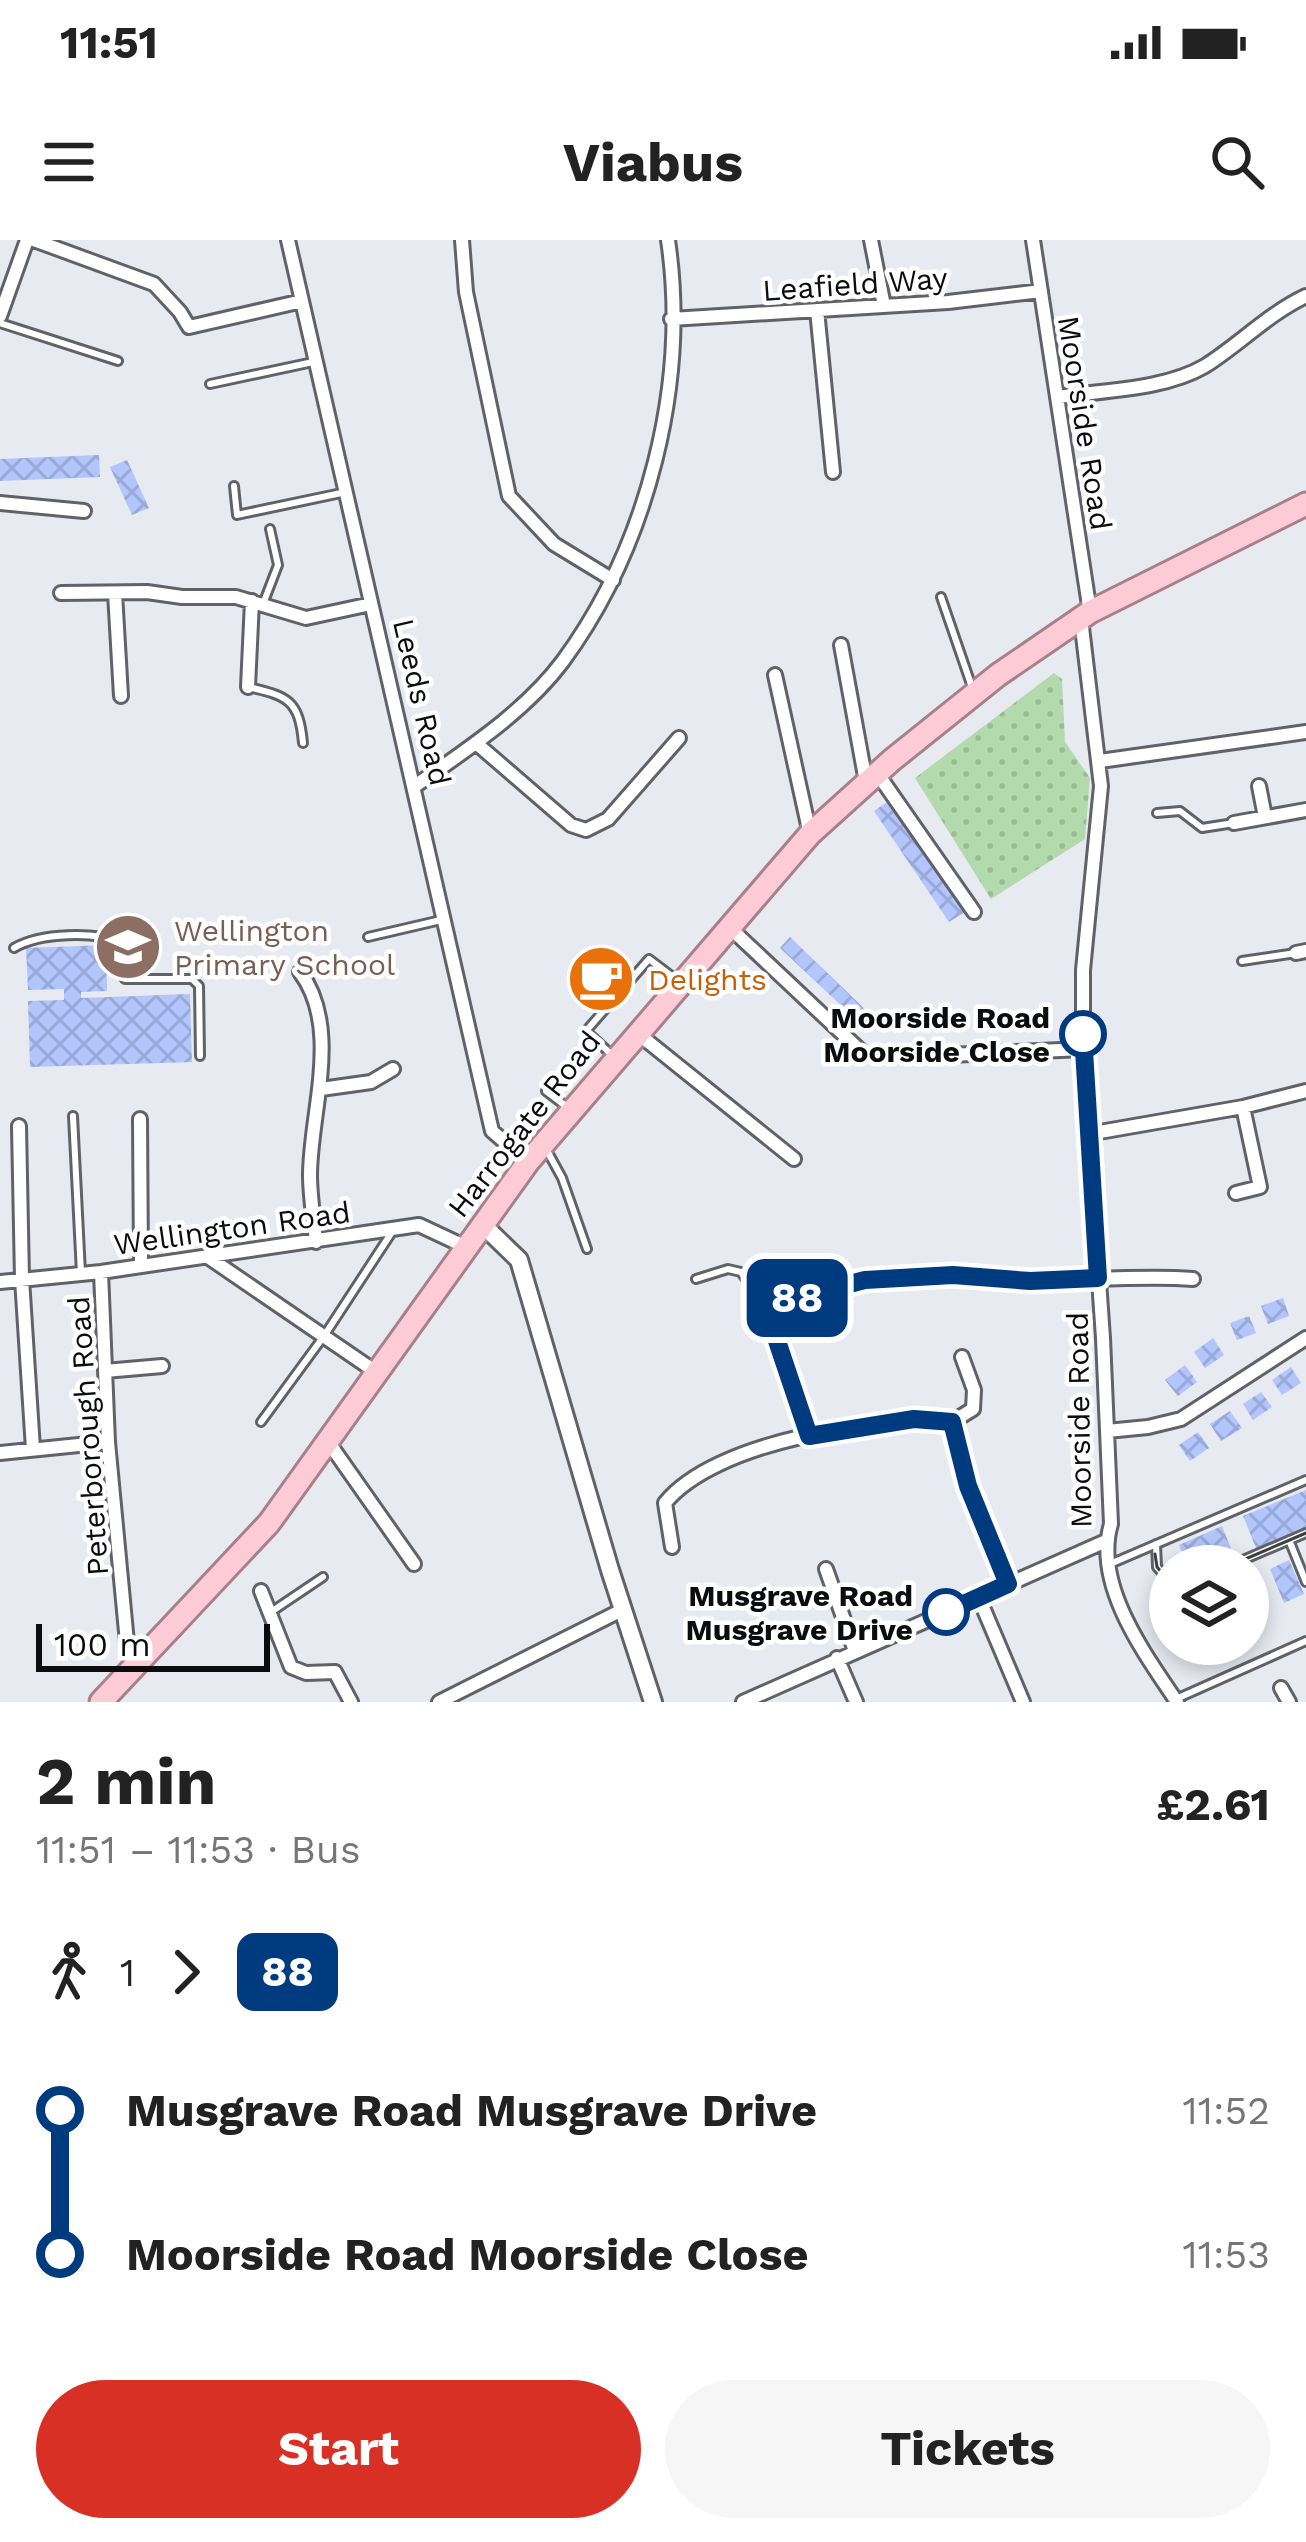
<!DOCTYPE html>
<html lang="en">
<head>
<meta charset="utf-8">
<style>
  :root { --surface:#fff; --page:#f6f6f6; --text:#222; --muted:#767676; --accent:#d93025 }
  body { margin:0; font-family:"Work Sans",sans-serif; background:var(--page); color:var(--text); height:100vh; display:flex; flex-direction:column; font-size:45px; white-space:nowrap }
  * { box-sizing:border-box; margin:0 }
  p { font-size:39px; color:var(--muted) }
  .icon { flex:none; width:66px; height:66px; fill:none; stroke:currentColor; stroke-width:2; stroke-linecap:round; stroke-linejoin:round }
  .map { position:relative; height:1462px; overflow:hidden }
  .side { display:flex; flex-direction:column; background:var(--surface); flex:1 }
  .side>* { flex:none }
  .badge { padding:0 24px; border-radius:18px; font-size:42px; line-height:78px }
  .controls { position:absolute; left:1149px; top:1305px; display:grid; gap:24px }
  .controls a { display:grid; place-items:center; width:120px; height:120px; border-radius:50%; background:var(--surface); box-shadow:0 6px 18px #0003; font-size:60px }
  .scale { position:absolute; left:36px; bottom:30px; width:234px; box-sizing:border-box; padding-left:12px; border:6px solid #0b0c0e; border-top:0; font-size:33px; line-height:42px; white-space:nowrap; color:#0b0c0e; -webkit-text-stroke:9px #fff; paint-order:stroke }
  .map>.badge { position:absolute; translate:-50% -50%; box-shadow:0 0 0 6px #fff }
  .legs { display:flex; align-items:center; gap:18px; height:132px; padding:0 36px; font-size:39px }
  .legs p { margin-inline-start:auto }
  .overview { display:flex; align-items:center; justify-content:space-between; height:204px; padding:0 36px }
  h1 { font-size:66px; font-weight:700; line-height:90px }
  .cta { display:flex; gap:24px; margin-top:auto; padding:24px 36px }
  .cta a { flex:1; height:138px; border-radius:72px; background:var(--accent); color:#fff; font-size:48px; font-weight:700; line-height:138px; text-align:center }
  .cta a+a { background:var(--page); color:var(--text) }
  ul { padding:0 36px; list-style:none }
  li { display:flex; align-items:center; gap:42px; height:144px; font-size:45px }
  li i { display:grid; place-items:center; width:18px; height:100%; margin:0 15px; background:currentColor }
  li i::after { content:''; width:30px; height:30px; margin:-15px; border:9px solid; border-radius:50%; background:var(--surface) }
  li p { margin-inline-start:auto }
  li:first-child i { background:linear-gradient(#0000 50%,currentColor 0) }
  li:last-child i { background:linear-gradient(currentColor 50%,#0000 0) }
  .status { display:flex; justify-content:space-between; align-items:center; height:84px; padding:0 60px; background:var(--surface); direction:ltr }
  .status svg { height:33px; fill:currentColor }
  header { display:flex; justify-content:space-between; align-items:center; height:156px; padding:0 36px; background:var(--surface); font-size:54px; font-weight:700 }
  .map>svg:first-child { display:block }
  .park { fill:url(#park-dots) }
  .building { fill:url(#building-cross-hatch) }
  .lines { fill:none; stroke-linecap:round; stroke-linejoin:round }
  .service-casing { stroke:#606268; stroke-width:12 }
  .minor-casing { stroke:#606268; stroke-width:18 }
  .tertiary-casing { stroke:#606268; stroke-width:22 }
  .trunk-casing { stroke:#a8808a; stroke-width:27 }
  .service { stroke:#fff; stroke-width:6 }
  .minor { stroke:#fff; stroke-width:12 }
  .tertiary { stroke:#fff; stroke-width:16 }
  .trunk { stroke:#fccbd6; stroke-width:21 }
  .tram { stroke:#3f4043; stroke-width:3 }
  .line-1-casing { stroke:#fff; stroke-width:27 }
  .line-1 { stroke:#003b80; stroke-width:18 }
  .stop-1-dot { fill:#fff; stroke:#003b80; stroke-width:6 }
  .labels { text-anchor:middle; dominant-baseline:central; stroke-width:9; stroke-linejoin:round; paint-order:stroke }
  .street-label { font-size:30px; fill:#0b0c0e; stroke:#fff }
  .education-label { font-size:30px; fill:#785e54; stroke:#fff; text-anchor:start }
  .food-label { font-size:30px; fill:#c56008; stroke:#fff; text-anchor:start }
  .stop-label { font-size:30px; font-weight:bold; fill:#0b0c0e; stroke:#fff; text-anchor:end }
</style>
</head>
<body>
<div class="status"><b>11:51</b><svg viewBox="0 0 49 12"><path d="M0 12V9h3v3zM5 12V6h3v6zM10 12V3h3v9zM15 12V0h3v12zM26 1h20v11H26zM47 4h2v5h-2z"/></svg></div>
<header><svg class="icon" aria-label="menu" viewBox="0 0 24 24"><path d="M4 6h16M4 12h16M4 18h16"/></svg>Viabus<svg class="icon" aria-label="search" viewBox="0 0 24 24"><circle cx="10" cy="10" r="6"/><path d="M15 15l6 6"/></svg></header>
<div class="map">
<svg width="1306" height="1462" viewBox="0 0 1306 1462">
  <defs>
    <pattern id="park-dots" width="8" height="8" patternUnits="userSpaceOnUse" patternTransform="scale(3)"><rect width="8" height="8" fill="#b3daad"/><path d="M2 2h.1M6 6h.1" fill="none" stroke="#99ba94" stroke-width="1.8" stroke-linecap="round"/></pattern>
    <pattern id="building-cross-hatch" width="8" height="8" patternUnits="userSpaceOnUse" patternTransform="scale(3)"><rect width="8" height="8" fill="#b2c5fc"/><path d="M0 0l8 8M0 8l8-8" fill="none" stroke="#98a8d7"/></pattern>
  </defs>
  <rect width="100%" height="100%" fill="#e7eaf1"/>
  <!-- park -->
  <path class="park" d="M 1054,433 L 1062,439 L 1065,502 L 1090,538 L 1085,599 L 991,659 L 915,538 Z"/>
  <!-- building -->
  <path class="building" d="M 99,215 L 100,237 L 0,241 L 0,219 Z
    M 127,220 L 149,268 L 132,275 L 110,227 Z
    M 890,560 L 965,672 L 949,682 L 874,571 Z
    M 790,697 L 872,776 L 863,786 L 780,708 Z
    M 106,705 L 107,751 L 81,752 L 81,758 L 190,754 L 192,822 L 30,827 L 28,761 L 64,760 L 64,749 L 28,750 L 26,708 Z
    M 1283,1058 L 1289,1076 L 1268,1084 L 1261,1066 Z
    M 1249,1076 L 1256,1093 L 1237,1100 L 1230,1083 Z
    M 1213,1098 L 1224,1115 L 1205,1128 L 1194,1112 Z
    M 1185,1125 L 1197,1142 L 1178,1156 L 1165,1140 Z
    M 1291,1127 L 1301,1143 L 1282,1155 L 1272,1140 Z
    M 1261,1152 L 1272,1167 L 1253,1180 L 1243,1164 Z
    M 1230,1171 L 1242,1188 L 1221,1201 L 1210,1184 Z
    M 1198,1192 L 1209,1208 L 1190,1221 L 1179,1205 Z
    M 1306,1250 L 1306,1290 L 1257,1310 L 1243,1276 Z
    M 1222,1286 L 1234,1316 L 1211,1326 L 1188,1326 L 1179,1305 Z
    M 1289,1320 L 1304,1354 L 1284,1363 L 1270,1329 Z"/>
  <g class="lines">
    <!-- service casing -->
    <g class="service-casing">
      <path id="service" d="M 0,83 L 118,121
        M 210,144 L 313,122
        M 234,246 L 237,275 L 346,252
        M 941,357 L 973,450
        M 263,364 L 278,325 L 270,289
        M 248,447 C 288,456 299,460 303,503
        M 1157,573 L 1180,571 L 1202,588 L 1234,583
        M 368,697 L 441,680
        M 14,708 C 41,692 94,692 124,702 L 125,739 L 192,739 L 199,746 L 200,816
        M 1242,721 L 1296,713
        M 612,815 L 586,791 L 649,719 L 678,741
        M 546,851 L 567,867
        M 73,876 L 81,1033
        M 545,907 L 562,938 L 587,1009
        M 696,1039 L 728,1029 L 741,1032 L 765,1068
        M 261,1182 L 324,1096 L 392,992
        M 1289,1300 L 1306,1342
        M 1156,1304 L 1157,1327 L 1170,1342
        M 1110,1324 L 1306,1240
        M 1229,1326 L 1306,1293
        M 271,1372 L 323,1337
        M 1176,1459 L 1306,1401"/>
    </g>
    <!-- minor casing -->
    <g class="minor-casing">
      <path id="minor" d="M 34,0 L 154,44 L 180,72 L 189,87 L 302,61
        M 288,0 L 492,891 L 528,922
        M 462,0 L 466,52 L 509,256 L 554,304 L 613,340
        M 871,0 L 884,66
        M 1033,0 L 1090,372
        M 817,70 L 833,232
        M 0,76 L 27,0
        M 671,79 L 948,62 L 1041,51
        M 1057,157 C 1104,150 1164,150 1205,126 C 1240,104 1268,74 1306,56
        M 0,263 L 84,271
        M 61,353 L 147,352 L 182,357 L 236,357 L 306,378 L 371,364
        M 115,353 L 121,456
        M 1081,379 L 1101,546 L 1083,730 L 1083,809 L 1103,1098 L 1111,1284 C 1093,1345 1145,1414 1177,1462
        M 841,405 L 866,542
        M 775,435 L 810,594
        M 248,447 L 252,361
        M 476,503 L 571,585 L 586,590 L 608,579 L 679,498
        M 1100,521 L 1306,492
        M 877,533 L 974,672
        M 415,546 C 466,510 525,472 563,421 C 648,305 689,143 668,0
        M 1259,546 L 1265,577
        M 1234,583 L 1306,570
        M 728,686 L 862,812
        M 1296,713 L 1306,711
        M 300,732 C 342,788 310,873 310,935 C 310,957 314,980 316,1002
        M 636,792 L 794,919
        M 948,815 L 1083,809
        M 321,849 L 371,842 L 393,829
        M 140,879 L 141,1024
        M 19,886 L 22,1039 L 33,1209
        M 1088,894 L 1243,867 L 1306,851
        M 1236,953 L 1260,947 L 1243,867
        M 208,1017 L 376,1132
        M 101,1032 L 108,1202 L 128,1413 L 138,1424
        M 0,1042 L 101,1032 L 419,985 L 466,1007
        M 105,1131 L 162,1126
        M 952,1182 L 973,1169 L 974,1150 L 962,1117
        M 1107,1191 L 1148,1187 L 1181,1179 L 1306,1098
        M 809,1196 L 767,1071 C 826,1046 885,1036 949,1036 C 977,1035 1006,1041 1034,1041 C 1087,1041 1139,1035 1193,1039
        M 329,1203 L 414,1324
        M 0,1213 L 108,1202
        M 672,1307 L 665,1263 C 715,1201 876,1177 952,1182 L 968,1246 L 1008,1344
        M 826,1329 L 855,1411
        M 261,1351 L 291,1427 L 306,1433 L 335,1432 L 351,1462
        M 979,1358 L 1023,1462
        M 837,1418 L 856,1462
        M 1281,1448 L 1289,1462
        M 439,1462 L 622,1370
        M 743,1462 L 1106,1301"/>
    </g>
    <!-- tertiary casing -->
    <g class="tertiary-casing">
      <path id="tertiary" d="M 482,984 L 519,1020 L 610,1330 L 653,1462"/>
    </g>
    <!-- trunk casing -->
    <g class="trunk-casing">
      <path id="trunk" d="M 101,1462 L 269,1283 L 528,922 L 810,594 L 892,520 L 998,435 L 1090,372 L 1306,264"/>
    </g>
    <!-- service -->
    <use href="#service" class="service"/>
    <!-- minor -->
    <use href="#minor" class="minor"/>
    <!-- tertiary -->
    <use href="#tertiary" class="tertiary"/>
    <!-- trunk -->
    <use href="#trunk" class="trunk"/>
    <!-- tram -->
    <path class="tram" d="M 1155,1314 L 1157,1327 L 1170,1342
      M 1229,1326 L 1306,1293"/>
  </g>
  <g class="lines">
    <!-- line-1 casing -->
    <g class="line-1-casing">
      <path id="line-1" d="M 946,1372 L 1008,1344 L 968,1246 L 952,1182 L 914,1179 L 809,1196 L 767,1071 L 802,1056 L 865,1040 L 953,1035 L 1030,1041 L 1098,1038 L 1083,794"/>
    </g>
    <!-- line-1 -->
    <use href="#line-1" class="line-1"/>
  </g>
  <!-- icons -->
  <defs>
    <g id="school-disc" transform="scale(3.45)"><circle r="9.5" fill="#8d6e63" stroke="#fff"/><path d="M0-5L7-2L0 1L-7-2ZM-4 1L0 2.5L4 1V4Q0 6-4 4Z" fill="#fff"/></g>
    <g id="cafe-disc" transform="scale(3.45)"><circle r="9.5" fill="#e8710a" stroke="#fff"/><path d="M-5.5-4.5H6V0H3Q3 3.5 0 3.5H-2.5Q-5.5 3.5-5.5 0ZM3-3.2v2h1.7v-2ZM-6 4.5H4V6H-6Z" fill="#fff"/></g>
  </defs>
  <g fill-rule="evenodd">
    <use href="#school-disc" x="128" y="707"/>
    <use href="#cafe-disc" x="601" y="739"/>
  </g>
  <!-- markers -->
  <g class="stop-1-dot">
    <circle cx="1083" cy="794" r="21"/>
    <circle cx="946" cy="1372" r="21"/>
  </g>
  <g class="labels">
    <!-- street labels -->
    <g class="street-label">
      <text transform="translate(855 44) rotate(-4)">Leafield Way</text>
      <text transform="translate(1085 183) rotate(81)">Moorside Road</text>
      <text transform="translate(422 462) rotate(77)">Leeds Road</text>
      <text transform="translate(524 884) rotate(-52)">Harrogate Road</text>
      <text transform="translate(232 988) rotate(-8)">Wellington Road</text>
      <text transform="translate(1079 1180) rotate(-91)">Moorside Road</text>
      <text transform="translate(88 1196) rotate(-94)">Peterborough Road</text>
    </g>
    <!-- education labels -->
    <g class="education-label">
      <text x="174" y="690">Wellington<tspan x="174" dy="34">Primary School</tspan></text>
    </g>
    <!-- food labels -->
    <g class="food-label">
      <text x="648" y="739">Delights</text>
    </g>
    <!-- stop labels -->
    <g class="stop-label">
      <text x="1050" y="777">Moorside Road<tspan x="1050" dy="34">Moorside Close</tspan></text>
      <text x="913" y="1355">Musgrave Road<tspan x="913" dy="34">Musgrave Drive</tspan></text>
    </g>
  </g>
</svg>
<div class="controls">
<a><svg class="icon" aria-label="layers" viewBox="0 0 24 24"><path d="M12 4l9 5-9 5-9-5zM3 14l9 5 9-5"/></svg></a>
</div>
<div class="scale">100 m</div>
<b class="badge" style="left:797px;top:1058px;background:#003b80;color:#fff">88</b>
</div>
<section class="side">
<div class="overview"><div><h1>2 min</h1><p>11:51 – 11:53 · Bus</p></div><b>£2.61</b></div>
<div class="legs"><svg class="icon" aria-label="walk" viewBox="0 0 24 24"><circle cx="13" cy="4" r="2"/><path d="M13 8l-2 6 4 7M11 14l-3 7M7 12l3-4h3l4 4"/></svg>1<svg class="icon" aria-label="forward" viewBox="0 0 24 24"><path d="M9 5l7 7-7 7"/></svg><b class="badge" style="background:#003b80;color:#fff">88</b></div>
<ul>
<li><i style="color:#003b80"></i><b>Musgrave Road Musgrave Drive</b><p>11:52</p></li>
<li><i style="color:#003b80"></i><b>Moorside Road Moorside Close</b><p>11:53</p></li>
</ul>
<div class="cta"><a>Start</a><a>Tickets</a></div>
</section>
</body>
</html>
